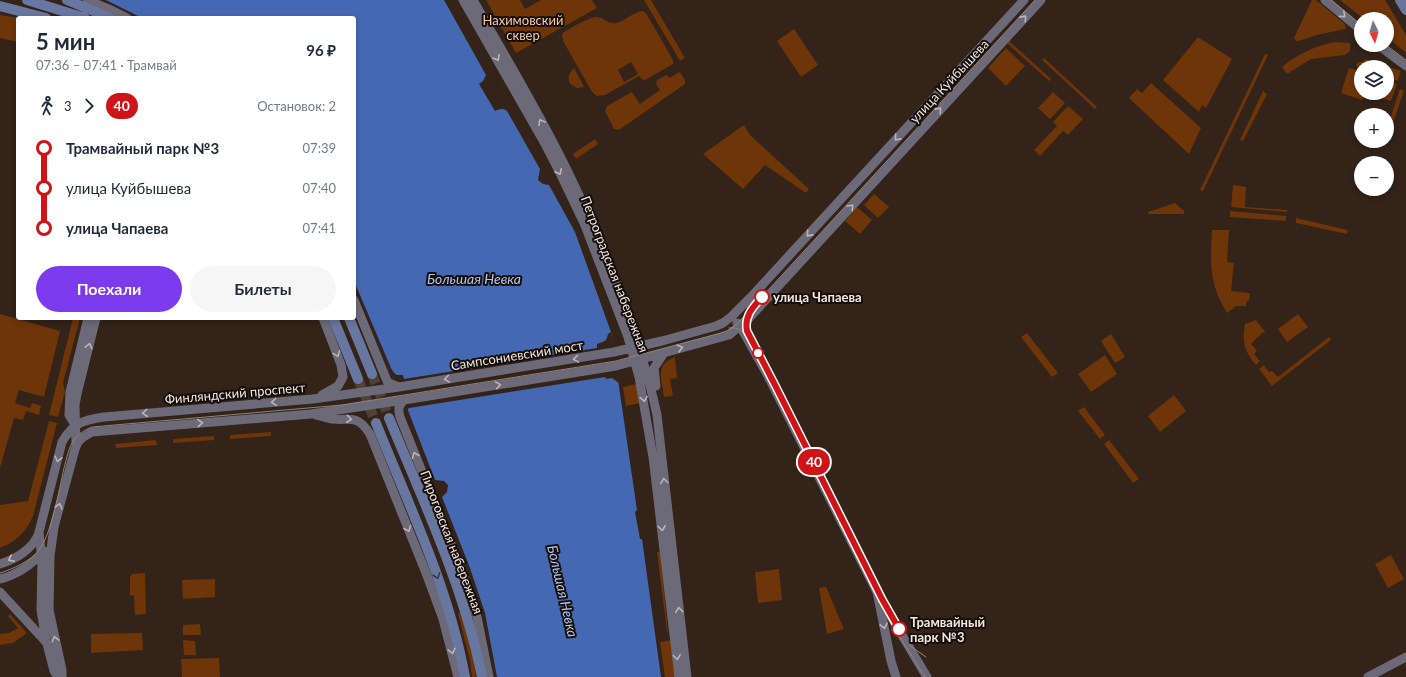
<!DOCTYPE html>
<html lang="ru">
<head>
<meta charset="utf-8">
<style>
  :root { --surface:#fff; --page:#f6f6f7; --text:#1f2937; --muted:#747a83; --accent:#7c3aed }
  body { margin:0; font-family:Lato,sans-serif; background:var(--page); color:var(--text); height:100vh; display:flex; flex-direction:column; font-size:15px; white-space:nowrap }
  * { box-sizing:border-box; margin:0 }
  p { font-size:13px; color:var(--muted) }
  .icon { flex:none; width:22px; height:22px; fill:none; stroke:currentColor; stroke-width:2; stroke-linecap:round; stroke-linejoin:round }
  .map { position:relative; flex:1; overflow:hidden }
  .sheet { position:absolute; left:16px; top:16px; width:340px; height:304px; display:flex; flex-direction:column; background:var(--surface); border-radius:4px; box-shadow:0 2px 6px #0003 }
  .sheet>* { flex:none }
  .badge { padding:0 8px; border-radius:13px; font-size:14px; line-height:26px }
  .needle { width:26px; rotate:175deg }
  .buttons { position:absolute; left:1354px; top:12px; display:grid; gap:8px }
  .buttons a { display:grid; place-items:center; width:40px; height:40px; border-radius:50%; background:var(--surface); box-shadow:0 2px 6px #0003; font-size:20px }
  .map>.badge { position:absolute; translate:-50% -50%; box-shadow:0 0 0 2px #fff }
  .legs { display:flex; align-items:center; gap:6px; height:44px; padding:0 20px; font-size:13px }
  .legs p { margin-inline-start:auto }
  .summary { display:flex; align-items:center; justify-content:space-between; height:68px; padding:0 20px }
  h1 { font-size:22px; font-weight:700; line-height:30px }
  .cta { display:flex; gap:8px; margin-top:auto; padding:8px 20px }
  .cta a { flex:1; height:46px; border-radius:24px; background:var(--accent); color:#fff; font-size:16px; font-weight:700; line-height:46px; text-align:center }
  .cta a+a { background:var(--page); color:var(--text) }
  ul { padding:0 20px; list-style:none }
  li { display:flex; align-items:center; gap:14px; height:40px; font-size:15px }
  li i { display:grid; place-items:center; width:6px; height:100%; margin:0 5px; background:currentColor }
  li i::after { content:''; width:10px; height:10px; margin:-5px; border:3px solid; border-radius:50%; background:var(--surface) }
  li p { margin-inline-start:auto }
  li:first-child i { background:linear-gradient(#0000 50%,currentColor 0) }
  li:last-child i { background:linear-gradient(currentColor 50%,#0000 0) }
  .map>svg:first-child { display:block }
  .green { fill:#6d3508; fill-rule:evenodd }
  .water { fill:#4469b2 }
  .pier { fill:#332319 }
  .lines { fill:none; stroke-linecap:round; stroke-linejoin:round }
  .primary-tunnel { stroke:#504037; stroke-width:10; stroke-dasharray:10 5; stroke-linecap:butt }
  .secondary { stroke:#6c6a78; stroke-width:9 }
  .primary { stroke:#68779f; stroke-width:10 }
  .tram { stroke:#92847c; stroke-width:1 }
  .oneway { stroke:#bcb5b6 }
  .oneway2 { stroke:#363846 }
  .line-1-casing { stroke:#fff; stroke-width:9 }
  .line-1 { stroke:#ce1417; stroke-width:6 }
  .stop-1-dot { fill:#fff; stroke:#ce1417; stroke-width:2 }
  .labels { text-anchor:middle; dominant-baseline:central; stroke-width:4; stroke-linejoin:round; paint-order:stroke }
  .park-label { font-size:13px; fill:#f5c9af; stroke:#150e0a }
  .street-label { font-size:13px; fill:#f2e7e0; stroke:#150e0a }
  .stop-label { font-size:13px; font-weight:bold; fill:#f2e7e0; stroke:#150e0a; text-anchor:start }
  .water-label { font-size:14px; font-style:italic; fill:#b0c6ee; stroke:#150e0a }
</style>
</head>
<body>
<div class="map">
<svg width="1406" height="677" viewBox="0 0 1406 677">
  <rect width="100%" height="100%" fill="#332319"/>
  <!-- green -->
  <path class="green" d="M 486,0 L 520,0 L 525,9 L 541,0 L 592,0 L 597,8 L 516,53 Z
    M 644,0 L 651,0 L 685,58 L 680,61 Z
    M 1312,0 L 1316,0 L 1345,24 L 1346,28 L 1345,29 L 1317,35 L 1299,41 L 1296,41 L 1294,38 Z
    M 1340,0 L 1385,0 L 1406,35 L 1406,53 L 1387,37 L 1387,19 L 1364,19 Z
    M 643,11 L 646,13 L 673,60 L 673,64 L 645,80 L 643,80 L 639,76 L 605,95 L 597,96 L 592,92 L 563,41 L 562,35 L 563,33 C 568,29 591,16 597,17 C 605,18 608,25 617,23 C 626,20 633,12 643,11 ZM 631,62 L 638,74 L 624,82 L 618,70 Z
    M 0,15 L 19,18 L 18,18 L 18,42 L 0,38 Z
    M 794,29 L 818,65 L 801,77 L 777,41 Z
    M 1198,37 L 1232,59 L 1206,108 L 1202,105 L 1199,112 L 1163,80 Z
    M 1009,41 L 1051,79 L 1049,81 L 1007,43 Z
    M 1335,42 L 1350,43 L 1350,51 L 1345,55 L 1311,59 L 1287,74 L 1282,67 C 1298,54 1314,46 1335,42 Z
    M 1006,48 L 1025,66 L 1006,86 L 988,68 Z
    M 1265,54 L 1268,55 L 1203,191 L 1200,190 Z
    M 1044,58 L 1097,107 L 1095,109 L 1042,60 Z
    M 1365,59 L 1401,71 L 1398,81 L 1387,77 L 1387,67 L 1361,68 L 1356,66 L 1358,62 L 1364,62 Z
    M 574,68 L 584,87 L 577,88 L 570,84 C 567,78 569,73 574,68 Z
    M 1349,68 L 1361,72 L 1361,93 L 1387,93 L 1387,81 L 1397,84 L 1391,101 L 1364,93 L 1362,100 L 1341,93 Z
    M 680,72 L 685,80 L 685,84 L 619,130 L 614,129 L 605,111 L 607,106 L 632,92 L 640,104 L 660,90 L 656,84 L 657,80 L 667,75 L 669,78 Z
    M 1151,83 L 1201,128 L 1189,154 L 1129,98 L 1137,89 L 1142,93 Z
    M 1400,89 L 1404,91 L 1387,140 L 1387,128 Z
    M 1263,91 L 1267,94 L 1243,141 L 1240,140 Z
    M 1053,92 L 1065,103 L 1050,119 L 1038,108 Z
    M 1068,106 L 1083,119 L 1068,135 L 1063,131 L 1040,156 L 1034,150 L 1057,126 L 1053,122 Z
    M 744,125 L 750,135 L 809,189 L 806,193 L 765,165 L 743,189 L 703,154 Z
    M 595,139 L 598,144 L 576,159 L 573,154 Z
    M 1233,185 L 1246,187 L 1245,207 L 1287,210 L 1287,212 L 1231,207 Z
    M 874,194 L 889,207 L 878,218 L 864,205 Z
    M 1175,203 L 1184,211 L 1184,214 L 1148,214 L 1148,212 Z
    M 857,207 L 872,220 L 860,234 L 845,221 Z
    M 1230,211 L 1286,216 L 1286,221 L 1230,217 Z
    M 1296,218 L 1348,230 L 1347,234 L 1296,223 Z
    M 1212,230 L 1229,230 L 1227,262 L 1234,263 L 1231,291 L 1250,293 L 1249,301 L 1247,301 L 1246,306 L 1236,306 L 1227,313 C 1209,284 1210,263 1212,230 Z
    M 0,314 L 60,331 L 44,397 L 19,390 L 15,403 L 30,408 L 32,403 L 41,406 L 39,415 L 26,411 L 23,420 L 14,418 L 0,468 Z
    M 1298,314 L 1308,327 L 1287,342 L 1278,329 Z
    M 73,318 L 80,318 L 63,383 L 65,392 L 58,417 L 49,415 Z
    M 1256,320 L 1266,333 L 1263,332 L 1251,344 L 1257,351 L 1254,354 L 1260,361 L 1256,365 C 1244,351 1242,342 1245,324 Z
    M 1027,333 L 1058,373 L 1052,377 L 1021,337 Z
    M 1111,334 L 1125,357 L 1115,363 L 1101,341 Z
    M 1329,337 L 1331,340 L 1272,386 L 1259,369 L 1264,365 L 1269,372 L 1272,371 L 1278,377 Z
    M 1105,355 L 1117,374 L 1091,392 L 1078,374 Z
    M 675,357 L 677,378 L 670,379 L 673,396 L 664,397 C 662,379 654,365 675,357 Z
    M 636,384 L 640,403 L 626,406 L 623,387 Z
    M 1174,395 L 1186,411 L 1160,432 L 1148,416 Z
    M 1084,407 L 1105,435 L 1100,439 L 1078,411 Z
    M 49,421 L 57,423 L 33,516 C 26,532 16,542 0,548 L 0,505 L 28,501 Z
    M 271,432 L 271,436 L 230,439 L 230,435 Z
    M 214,436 L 214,440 L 173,443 L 173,439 Z
    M 156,440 L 157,445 L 116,448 L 115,444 Z
    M 1109,440 L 1139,479 L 1133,483 L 1104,444 Z
    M 657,552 L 660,552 L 668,632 L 667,631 Z
    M 1391,555 L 1404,579 L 1388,588 L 1375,564 Z
    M 779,569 L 782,600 L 758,603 L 755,572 Z
    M 145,573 L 146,614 L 135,615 L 134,596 L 130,595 L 130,577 L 132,574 Z
    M 215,579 L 215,597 L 183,599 L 182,580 Z
    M 826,587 L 844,629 L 827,634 L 819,588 Z
    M 461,612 L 474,662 L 476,677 L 472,677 L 470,661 L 458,613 Z
    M 10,614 L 27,633 L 13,643 L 0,645 L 0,634 L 9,633 L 18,628 L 8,616 Z
    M 200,624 L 201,635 L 183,635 L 183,625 Z
    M 142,633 L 143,650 L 91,653 L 91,634 Z
    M 183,640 L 195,641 L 196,655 L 184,655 Z
    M 672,640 L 676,677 L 665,677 L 660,642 Z
    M 219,658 L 220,677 L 182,677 L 181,659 Z"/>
  <!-- water -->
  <path class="water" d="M 106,0 L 444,0 L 486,75 L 483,81 L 479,84 L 495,111 C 500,109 503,108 507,111 L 540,169 L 538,180 L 543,184 L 549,185 L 575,232 L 611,332 L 637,510 L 635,512 L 640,539 L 642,539 L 661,677 L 497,677 L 485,613 L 470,568 L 442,497 L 447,492 L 448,485 L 444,481 L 435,480 L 399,387 L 388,370 L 391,368 L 354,281 L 354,18 L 142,18 Z"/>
  <!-- pier -->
  <path class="pier" d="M 611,332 L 619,383 L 612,378 L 606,379 L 605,377 L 409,408 L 407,410 L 399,387 L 388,370 L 391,368 L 394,373 L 397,375 L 403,375 L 404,379 L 597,348 L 597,344 L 605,341 L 607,338 L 608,334 Z"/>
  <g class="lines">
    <!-- primary-tunnel -->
    <path class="primary-tunnel" d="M 372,374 L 389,418
      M 358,379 L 376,423"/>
    <!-- secondary -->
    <path class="secondary" d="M 87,0 L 111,10 L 127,18
      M 463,0 L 544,142 L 560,173 L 584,223 L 628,337 L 639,377 L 653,457 L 679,677
      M 473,0 C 505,56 539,112 567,170 C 586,209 603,249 618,290 C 634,331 648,372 657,415 L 687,677
      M 1325,0 L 1361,30
      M 1378,45 L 1406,66
      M 354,300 L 387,381 L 391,384 L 399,387
      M 737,323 L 744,333 L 767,374 L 877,592 L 891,661 L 896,677
      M 656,386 L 654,368 L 664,353
      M 322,395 L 338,386 L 343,377 L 341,365 L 323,318
      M 404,400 C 398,406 398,409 400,417 L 462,571 L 477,617 L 489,677
      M 316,415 C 321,416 326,418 332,419 C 351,421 357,414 370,434 L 426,573 L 443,619 L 458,677
      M 75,425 L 69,415 L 70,392 L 88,318
      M 76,445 L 75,405 L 77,394 L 96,318
      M 0,564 C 16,559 33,549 39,533
      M 0,579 C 17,575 33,563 44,551
      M 0,592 L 46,642
      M 881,600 L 927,677
      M 58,677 L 54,671 L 46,640 L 41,610 L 42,561 L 39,532 L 62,442 C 73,423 83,420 104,417 L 313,399 L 399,387 L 614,352 L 662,341 L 716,326 L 723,323 L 732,316 L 751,297 L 1024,0
      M 62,677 L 62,670 L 49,610 L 50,556 L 54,527 L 75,449 L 78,442 L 82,438 L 92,432 L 311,414 L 404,400 L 616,366 L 729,335 L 750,317 L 1041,0
      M 1368,677 L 1406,657"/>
    <!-- primary -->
    <path class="primary" d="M 27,0 L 85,18
      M 67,0 L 110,18
      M 1400,0 L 1406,10
      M 0,6 L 46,18
      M 333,318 L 358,379
      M 349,318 L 372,374
      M 389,418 C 424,503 464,587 482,677
      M 376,423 C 409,506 449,588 465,677"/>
    <!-- tram -->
    <path class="tram" d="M 1331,0 L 1361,25
      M 1386,45 L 1406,60
      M 729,328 C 739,327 744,332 750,339
      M 744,335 L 766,375 L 878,596 L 896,631 L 925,677
      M 0,573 C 13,569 31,561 39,550 C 52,533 59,490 64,468 C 67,458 68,448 74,440 C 79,433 85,430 92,427 L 342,405 L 616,361 L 721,333 L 729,330 L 737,324 L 1035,0
      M 909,645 L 926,657"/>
  </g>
  <!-- one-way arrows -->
  <defs><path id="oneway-chevron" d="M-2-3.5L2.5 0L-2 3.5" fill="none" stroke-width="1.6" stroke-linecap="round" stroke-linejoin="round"/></defs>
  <g class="oneway">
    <use href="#oneway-chevron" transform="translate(1343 15) rotate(40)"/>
    <use href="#oneway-chevron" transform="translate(1024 18) rotate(-48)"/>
    <use href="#oneway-chevron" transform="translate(497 58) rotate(60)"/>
    <use href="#oneway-chevron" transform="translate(939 110) rotate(-48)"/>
    <use href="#oneway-chevron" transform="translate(541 122) rotate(-119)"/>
    <use href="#oneway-chevron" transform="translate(897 138) rotate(132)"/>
    <use href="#oneway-chevron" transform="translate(559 172) rotate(64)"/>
    <use href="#oneway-chevron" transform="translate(851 207) rotate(-47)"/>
    <use href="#oneway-chevron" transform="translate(809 234) rotate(132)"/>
    <use href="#oneway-chevron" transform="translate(89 346) rotate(-76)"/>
    <use href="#oneway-chevron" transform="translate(680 348) rotate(-15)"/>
    <use href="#oneway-chevron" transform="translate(337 354) rotate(69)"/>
    <use href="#oneway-chevron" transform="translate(576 359) rotate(171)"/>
    <use href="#oneway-chevron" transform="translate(447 379) rotate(171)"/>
    <use href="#oneway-chevron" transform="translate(498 385) rotate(-9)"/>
    <use href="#oneway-chevron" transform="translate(644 399) rotate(79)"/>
    <use href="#oneway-chevron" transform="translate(274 402) rotate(175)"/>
    <use href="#oneway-chevron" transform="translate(145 413) rotate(175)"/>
    <use href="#oneway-chevron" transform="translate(349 419) rotate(6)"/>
    <use href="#oneway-chevron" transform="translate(200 423) rotate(-5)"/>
    <use href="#oneway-chevron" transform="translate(415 455) rotate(-112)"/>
    <use href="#oneway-chevron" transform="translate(58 459) rotate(104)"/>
    <use href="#oneway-chevron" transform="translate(664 481) rotate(-97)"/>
    <use href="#oneway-chevron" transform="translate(59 506) rotate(-75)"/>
    <use href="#oneway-chevron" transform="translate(662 528) rotate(83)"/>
    <use href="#oneway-chevron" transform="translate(408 529) rotate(68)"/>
    <use href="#oneway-chevron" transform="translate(11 559) rotate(153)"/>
    <use href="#oneway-chevron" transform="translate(679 610) rotate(-97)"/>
    <use href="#oneway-chevron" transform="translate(884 626) rotate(78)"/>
    <use href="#oneway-chevron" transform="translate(55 639) rotate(-103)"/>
    <use href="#oneway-chevron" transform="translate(452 651) rotate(76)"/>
    <use href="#oneway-chevron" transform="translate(677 657) rotate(83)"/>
  </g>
  <use class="oneway2" href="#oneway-chevron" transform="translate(437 576) rotate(71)"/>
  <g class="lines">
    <!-- line-1 casing -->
    <g class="line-1-casing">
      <path id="line-1" d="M 762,297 C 753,307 744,316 747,331 L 775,385 L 882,599 L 899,629"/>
    </g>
    <!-- line-1 -->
    <use href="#line-1" class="line-1"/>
  </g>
  <!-- markers -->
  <g class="stop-1-dot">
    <circle cx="762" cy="297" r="7"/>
    <circle cx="758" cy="353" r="5"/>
    <circle cx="899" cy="629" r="7"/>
  </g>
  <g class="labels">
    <!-- park labels -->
    <g class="park-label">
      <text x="523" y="20">Нахимовский<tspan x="523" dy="15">сквер</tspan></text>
    </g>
    <!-- street labels -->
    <g class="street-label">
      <text transform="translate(949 81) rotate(-47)">улица Куйбышева</text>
      <text transform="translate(615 274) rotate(69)">Петроградская набережная</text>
      <text transform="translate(517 355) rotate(-9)">Сампсониевский мост</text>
      <text transform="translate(235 393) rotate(-5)">Финляндский проспект</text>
      <text transform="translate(452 542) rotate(69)">Пироговская набережная</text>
    </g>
    <!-- stop labels -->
    <g class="stop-label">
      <text x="773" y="297">улица Чапаева</text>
      <text x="910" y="622">Трамвайный<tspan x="910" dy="15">парк №3</tspan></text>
    </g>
    <!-- water labels -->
    <g class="water-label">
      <text x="474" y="278">Большая Невка</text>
      <text transform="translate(563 591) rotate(77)">Большая Невка</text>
    </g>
  </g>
</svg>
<div class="buttons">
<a><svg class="needle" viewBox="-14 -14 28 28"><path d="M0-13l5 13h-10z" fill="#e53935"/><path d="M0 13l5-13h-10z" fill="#747a83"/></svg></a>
<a><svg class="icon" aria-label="layers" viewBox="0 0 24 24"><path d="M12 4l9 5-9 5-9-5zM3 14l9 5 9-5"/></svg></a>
<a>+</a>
<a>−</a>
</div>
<b class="badge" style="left:814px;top:462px;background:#ce1417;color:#fff">40</b>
<section class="sheet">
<div class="summary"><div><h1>5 мин</h1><p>07:36 – 07:41 · Трамвай</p></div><b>96 ₽</b></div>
<div class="legs"><svg class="icon" aria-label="walk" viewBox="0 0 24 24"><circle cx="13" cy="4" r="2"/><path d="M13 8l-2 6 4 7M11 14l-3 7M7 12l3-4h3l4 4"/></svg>3<svg class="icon" aria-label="forward" viewBox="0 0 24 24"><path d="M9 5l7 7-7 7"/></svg><b class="badge" style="background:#ce1417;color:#fff">40</b><p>Остановок: 2</p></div>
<ul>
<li><i style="color:#ce1417"></i><b>Трамвайный парк №3</b><p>07:39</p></li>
<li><i style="color:#ce1417"></i><span>улица Куйбышева</span><p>07:40</p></li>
<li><i style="color:#ce1417"></i><b>улица Чапаева</b><p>07:41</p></li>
</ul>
<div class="cta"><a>Поехали</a><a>Билеты</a></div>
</section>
</div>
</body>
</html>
